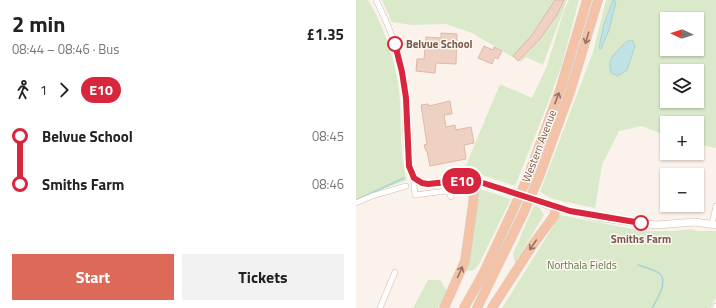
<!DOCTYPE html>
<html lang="en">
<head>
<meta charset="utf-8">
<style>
  :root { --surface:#fff; --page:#f2f2f2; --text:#222; --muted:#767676; --accent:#dd6a58 }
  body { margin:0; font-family:"Titillium Web",sans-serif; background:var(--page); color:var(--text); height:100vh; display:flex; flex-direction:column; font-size:15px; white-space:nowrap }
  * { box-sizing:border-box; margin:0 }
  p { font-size:13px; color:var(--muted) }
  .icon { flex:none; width:22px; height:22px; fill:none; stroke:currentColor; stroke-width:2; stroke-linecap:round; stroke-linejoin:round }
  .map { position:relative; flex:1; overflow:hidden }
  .side { display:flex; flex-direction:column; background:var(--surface); width:356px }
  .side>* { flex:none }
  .badge { padding:0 8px; border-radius:13px; font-size:14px; line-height:26px }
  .needle { width:26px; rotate:274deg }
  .controls { position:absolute; left:304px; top:12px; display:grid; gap:8px }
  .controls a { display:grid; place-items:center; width:44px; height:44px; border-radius:0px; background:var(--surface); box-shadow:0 1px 3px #0004; font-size:20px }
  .map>.badge { position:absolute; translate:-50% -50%; box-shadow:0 0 0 2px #fff }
  .legs { display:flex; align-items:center; gap:6px; height:44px; padding:0 12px; font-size:13px }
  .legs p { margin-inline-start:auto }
  .overview { display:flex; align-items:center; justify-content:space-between; height:68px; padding:0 12px }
  h1 { font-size:22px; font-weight:700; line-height:30px }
  .primary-button { display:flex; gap:8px; margin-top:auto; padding:8px 12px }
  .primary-button a { flex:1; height:46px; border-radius:0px; background:var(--accent); color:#fff; font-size:16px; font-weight:700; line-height:46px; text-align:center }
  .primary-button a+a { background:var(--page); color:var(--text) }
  ul { padding:0 12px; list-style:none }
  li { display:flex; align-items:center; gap:14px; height:48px; font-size:15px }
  li i { display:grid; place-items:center; width:6px; height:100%; margin:0 5px; background:currentColor }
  li i::after { content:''; width:10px; height:10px; margin:-5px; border:3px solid; border-radius:50%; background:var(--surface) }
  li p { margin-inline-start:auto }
  li:first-child i { background:linear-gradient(#0000 50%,currentColor 0) }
  li:last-child i { background:linear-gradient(currentColor 50%,#0000 0) }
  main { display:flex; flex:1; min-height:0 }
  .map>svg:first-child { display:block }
  .green { fill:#d9e9c9; fill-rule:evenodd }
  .water { fill:#c0e2e5; stroke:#a7d3d6 }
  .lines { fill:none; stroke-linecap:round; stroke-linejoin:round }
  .stream { stroke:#a7d3d6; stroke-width:1.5 }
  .building { fill:#efd1c4; stroke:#e1b7a5 }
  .minor-casing { stroke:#cfbdb3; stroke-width:6 }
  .tertiary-casing { stroke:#cfbdb3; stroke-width:8 }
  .trunk-casing { stroke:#d8d1ce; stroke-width:10 }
  .minor { stroke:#fff; stroke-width:5 }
  .tertiary { stroke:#fff; stroke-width:7 }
  .trunk { stroke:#f3c2a7; stroke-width:9 }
  .trunk-bridge-casing { stroke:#d8d1ce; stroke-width:10; stroke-linecap:butt }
  .trunk-bridge { stroke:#f3c2a7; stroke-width:9 }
  .oneway { stroke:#947365 }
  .line-1-casing { stroke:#fff; stroke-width:9 }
  .line-1 { stroke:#d7263d; stroke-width:6 }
  .stop-1-dot { fill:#fff; stroke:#d7263d; stroke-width:2 }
  .labels { text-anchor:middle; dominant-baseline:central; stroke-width:3; stroke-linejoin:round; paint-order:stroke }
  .stop-label { font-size:11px; font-weight:bold; fill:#75594f; stroke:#fef8f1; text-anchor:start }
  .street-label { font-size:11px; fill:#75594f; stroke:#fef8f1 }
  .park-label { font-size:11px; fill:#5b7a47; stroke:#fef8f1 }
</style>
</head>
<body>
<main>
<section class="side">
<div class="overview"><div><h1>2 min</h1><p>08:44 – 08:46 · Bus</p></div><b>£1.35</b></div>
<div class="legs"><svg class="icon" aria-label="walk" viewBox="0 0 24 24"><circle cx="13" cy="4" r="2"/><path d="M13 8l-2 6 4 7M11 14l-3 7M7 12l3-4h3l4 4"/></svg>1<svg class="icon" aria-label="forward" viewBox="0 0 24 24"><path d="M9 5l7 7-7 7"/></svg><b class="badge" style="background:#d7263d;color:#fff">E10</b></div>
<ul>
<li><i style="color:#d7263d"></i><b>Belvue School</b><p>08:45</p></li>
<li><i style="color:#d7263d"></i><b>Smiths Farm</b><p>08:46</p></li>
</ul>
<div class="primary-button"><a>Start</a><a>Tickets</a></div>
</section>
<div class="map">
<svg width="360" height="308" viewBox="0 0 360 308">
  <rect width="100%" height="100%" fill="#fbf3eb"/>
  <!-- green -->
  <path class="green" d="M 0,0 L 12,0 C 27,24 37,55 42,83 C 47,116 42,149 51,180 L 0,199 Z
    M 26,0 L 211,0 L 187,65 L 170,57 L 165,62 L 116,33 L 90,24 L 56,25 L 36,22 Z
    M 213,0 L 223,0 L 206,64 L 191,106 L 159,186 L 123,174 L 108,170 L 144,84 L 176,98 L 191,66 L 208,10 Z
    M 250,0 L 360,0 L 360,148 L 341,144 L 341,123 L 311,123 L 311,136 L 286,126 L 263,131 L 246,165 L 239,208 L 197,199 L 184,192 L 237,52 ZM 311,19 L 341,19 L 341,49 L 311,49 ZM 311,71 L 341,71 L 341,101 L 311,101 Z
    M 124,189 L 155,199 L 123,264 L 118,270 L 110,271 L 122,191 Z
    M 178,205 L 184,208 L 188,215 L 159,263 L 157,254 Z
    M 204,215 L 287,231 L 319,231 L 335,229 L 341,231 L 360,231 L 360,297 L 355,308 L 146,308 Z
    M 72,280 L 84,280 L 91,291 L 82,308 L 57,308 Z"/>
  <!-- water -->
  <path class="water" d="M 257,0 L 260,2 L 253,30 L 245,49 L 243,48 L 248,24 Z
    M 276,40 L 279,46 L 271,70 L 262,76 L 255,73 C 252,60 254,59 263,49 C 268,44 268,42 276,40 Z"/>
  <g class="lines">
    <!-- stream -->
    <path class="stream" d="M 0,200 L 48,178
      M 282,265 C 288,267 297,269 303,273 C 313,281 301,300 296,308"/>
  </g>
  <!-- building -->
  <path class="building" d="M 199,0 L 208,0 L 201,15 L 183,40 L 162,61 L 157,56 L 176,35 Z
    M 85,33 L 101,34 L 100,64 L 80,63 L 79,73 L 60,71 L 61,59 L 68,59 L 70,37 L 85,38 Z
    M 128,46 L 137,50 L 138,47 L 146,51 L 142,59 L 139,57 L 136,64 L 122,58 Z
    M 94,101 L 96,114 L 88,115 L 90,127 L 99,125 L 100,130 L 115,127 L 118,143 L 108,145 L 110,159 L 74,166 L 71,151 L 70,151 L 68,145 L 71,144 L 65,105 L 72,104 L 73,106 Z"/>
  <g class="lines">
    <!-- minor casing -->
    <g class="minor-casing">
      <path id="minor" d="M 20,0 C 32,23 41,46 46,71 C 53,102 46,135 53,165 C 54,172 58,179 64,182 C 75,187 89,181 100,181 C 106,180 113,181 119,182
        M 60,180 L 58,185 L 59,195 L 90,191 L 93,193 L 95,197
        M 0,203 L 16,196 L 50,186
        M 356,224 L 360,206
        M 24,308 L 39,272
        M 359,308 L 360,306"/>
    </g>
    <!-- tertiary casing -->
    <g class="tertiary-casing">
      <path id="tertiary" d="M 119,182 L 132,184 L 200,208 L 246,218 L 300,225 L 339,222 L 360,225"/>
    </g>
    <!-- trunk casing -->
    <g class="trunk-casing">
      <path id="trunk" d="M 173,174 L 204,90 L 231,0
        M 183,177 L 214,92 L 242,0
        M 88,308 L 109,261 L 117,204 L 119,182
        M 108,308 L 127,274 L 157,210
        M 121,308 L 167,214
        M 136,308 L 178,243 L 198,216 L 200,208"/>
    </g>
    <!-- minor -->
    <use href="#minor" class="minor"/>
    <!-- tertiary -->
    <use href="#tertiary" class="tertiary"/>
    <!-- trunk -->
    <use href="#trunk" class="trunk"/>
    <!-- trunk-bridge casing -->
    <g class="trunk-bridge-casing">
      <path id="trunk-bridge" d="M 157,210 L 173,174
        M 167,214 L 183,177"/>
    </g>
    <!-- trunk-bridge -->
    <use href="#trunk-bridge" class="trunk-bridge"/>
  </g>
  <!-- one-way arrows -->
  <defs><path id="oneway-shaft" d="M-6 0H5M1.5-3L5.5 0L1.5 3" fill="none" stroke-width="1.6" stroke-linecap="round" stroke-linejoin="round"/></defs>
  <g class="oneway">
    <use href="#oneway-shaft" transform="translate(231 38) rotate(106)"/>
    <use href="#oneway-shaft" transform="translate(201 98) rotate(-70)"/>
    <use href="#oneway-shaft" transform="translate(177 245) rotate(124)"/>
    <use href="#oneway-shaft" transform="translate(104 272) rotate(-66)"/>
  </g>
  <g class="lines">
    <!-- line-1 casing -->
    <g class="line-1-casing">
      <path id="line-1" d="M 39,44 L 46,72 L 50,98 L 53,166 L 58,178 L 66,183 L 72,184 L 101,181 L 127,183 L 214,211 L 285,223"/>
    </g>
    <!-- line-1 -->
    <use href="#line-1" class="line-1"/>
  </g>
  <!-- markers -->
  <g class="stop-1-dot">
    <circle cx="39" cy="44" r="7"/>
    <circle cx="285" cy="223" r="7"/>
  </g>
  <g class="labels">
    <!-- stop labels -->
    <g class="stop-label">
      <text x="50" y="44">Belvue School</text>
      <text x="285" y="239" text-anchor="middle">Smiths Farm</text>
    </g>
    <!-- street labels -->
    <g class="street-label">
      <text transform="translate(183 146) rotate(-69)">Western Avenue</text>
    </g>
    <!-- park labels -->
    <g class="park-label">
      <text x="226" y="265">Northala Fields</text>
    </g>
  </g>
</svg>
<div class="controls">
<a><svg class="needle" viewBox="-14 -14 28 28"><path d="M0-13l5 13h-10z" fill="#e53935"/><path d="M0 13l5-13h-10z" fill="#767676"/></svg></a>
<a><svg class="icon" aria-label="layers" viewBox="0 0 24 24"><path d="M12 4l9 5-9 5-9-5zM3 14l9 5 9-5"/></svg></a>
<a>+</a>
<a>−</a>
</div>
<b class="badge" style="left:106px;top:181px;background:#d7263d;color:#fff">E10</b>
</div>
</main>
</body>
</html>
